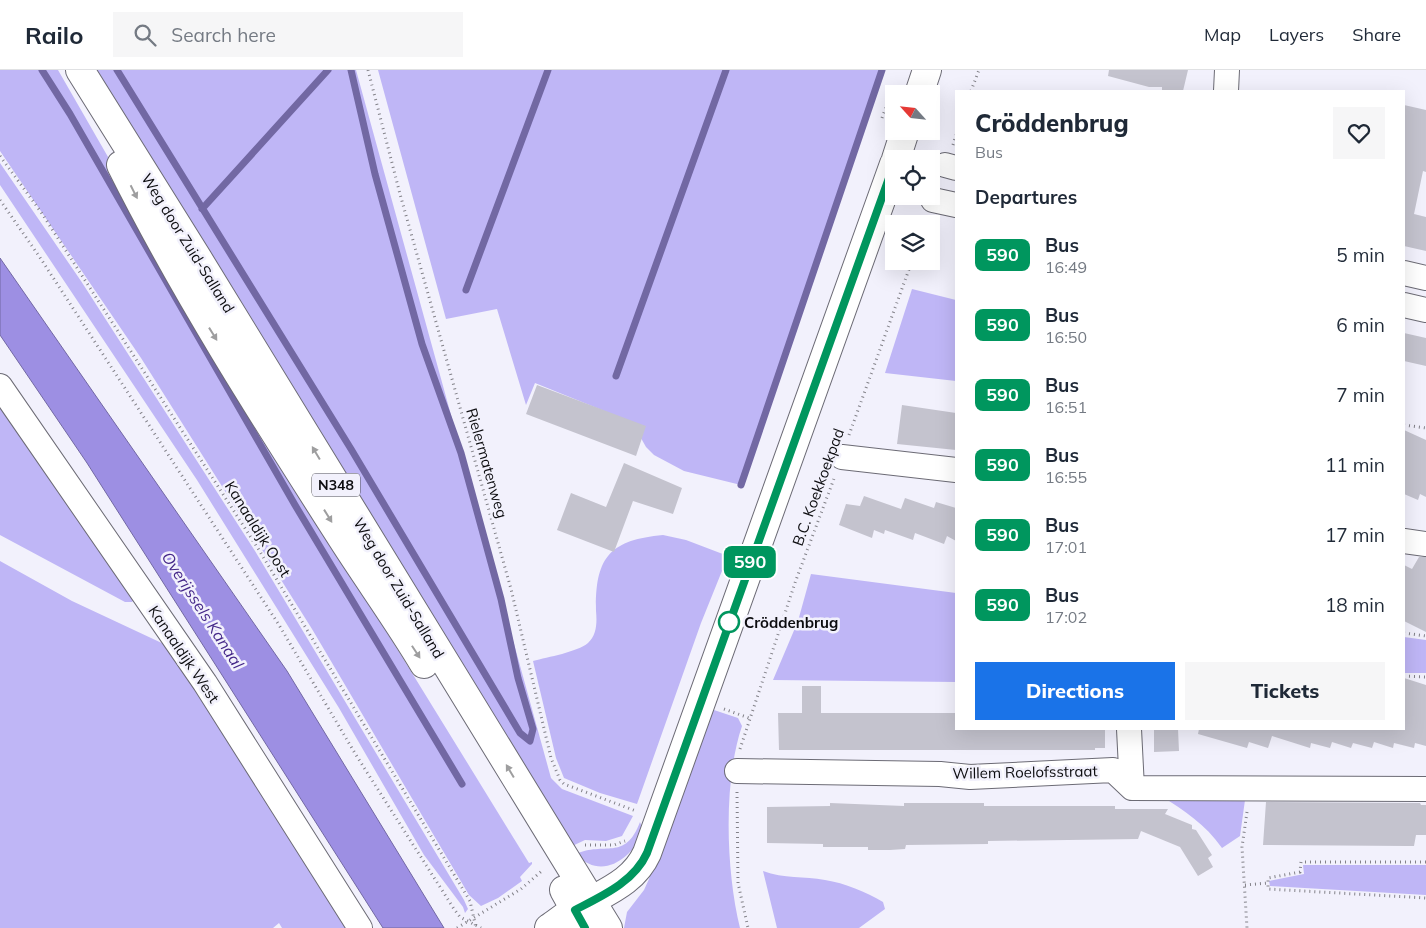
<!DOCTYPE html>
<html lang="en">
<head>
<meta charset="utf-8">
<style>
  :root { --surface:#fff; --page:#f6f6f7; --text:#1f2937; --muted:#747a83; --line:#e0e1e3; --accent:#1a73e8 }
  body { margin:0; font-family:Mulish,sans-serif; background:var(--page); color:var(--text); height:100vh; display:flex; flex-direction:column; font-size:19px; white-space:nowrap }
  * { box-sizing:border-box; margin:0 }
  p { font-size:16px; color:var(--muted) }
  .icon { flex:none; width:28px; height:28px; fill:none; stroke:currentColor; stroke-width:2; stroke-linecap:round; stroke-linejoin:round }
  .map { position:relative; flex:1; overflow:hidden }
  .panel { position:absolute; left:955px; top:20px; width:450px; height:640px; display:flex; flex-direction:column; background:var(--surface); border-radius:0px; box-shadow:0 5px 20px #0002 }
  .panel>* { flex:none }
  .badge { padding:0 10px; border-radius:8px; font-size:18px; line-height:32px }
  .needle { width:32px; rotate:297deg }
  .controls { position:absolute; left:885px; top:15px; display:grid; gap:10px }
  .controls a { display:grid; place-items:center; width:55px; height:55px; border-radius:0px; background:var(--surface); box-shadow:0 5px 20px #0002; font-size:25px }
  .map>.badge { position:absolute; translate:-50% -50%; box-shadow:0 0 0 2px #fff }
  h2 { padding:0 20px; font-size:19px; line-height:45px }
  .round { display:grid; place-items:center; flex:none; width:52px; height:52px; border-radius:0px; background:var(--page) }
  .head { display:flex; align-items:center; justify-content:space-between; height:85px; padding:0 20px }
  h1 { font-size:24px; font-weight:800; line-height:38px }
  .cta { display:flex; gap:10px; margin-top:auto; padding:10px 20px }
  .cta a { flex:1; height:58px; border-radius:0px; background:var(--accent); color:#fff; font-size:20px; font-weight:800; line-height:58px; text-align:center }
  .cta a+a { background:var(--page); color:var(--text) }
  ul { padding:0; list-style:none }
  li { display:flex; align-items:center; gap:15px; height:70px; padding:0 20px }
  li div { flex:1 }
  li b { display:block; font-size:19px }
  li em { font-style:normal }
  li .badge { min-width:55px; font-weight:700; text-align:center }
  header { display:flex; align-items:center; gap:30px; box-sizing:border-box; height:70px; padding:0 25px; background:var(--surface); border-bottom:1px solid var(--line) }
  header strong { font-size:24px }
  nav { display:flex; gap:28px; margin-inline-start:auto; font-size:18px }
  .search { width:350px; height:45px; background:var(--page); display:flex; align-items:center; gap:12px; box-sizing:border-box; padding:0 18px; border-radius:0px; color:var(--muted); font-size:19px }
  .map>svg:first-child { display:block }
  .green { fill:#bfb6f6 }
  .water { fill:#9d8fe3; stroke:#7268a3 }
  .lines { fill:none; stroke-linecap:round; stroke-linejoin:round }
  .stream { stroke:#7268a3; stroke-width:7 }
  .building { fill:#c4c3ce }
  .minor-casing { stroke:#6c6b75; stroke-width:26 }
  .tertiary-casing { stroke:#6c6b75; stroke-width:30 }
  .primary-casing { stroke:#6c6b75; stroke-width:30 }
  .path { stroke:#828188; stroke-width:3; stroke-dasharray:1 4; stroke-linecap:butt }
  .minor { stroke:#fff; stroke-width:24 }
  .tertiary { stroke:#fff; stroke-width:28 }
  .primary { stroke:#fff; stroke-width:28 }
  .oneway { fill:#9e9e9f }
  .line-casing { stroke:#fff; stroke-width:11 }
  .line { stroke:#00965e; stroke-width:8 }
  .stop-dot { fill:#fff; stroke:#00965e; stroke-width:2.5 }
  .labels { text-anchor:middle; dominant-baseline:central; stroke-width:5; stroke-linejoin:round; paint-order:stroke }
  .shield { fill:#f2f1fc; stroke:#515156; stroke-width:1 }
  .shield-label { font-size:14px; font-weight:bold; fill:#0c0c0f }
  .street-label { font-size:15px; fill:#0c0c0f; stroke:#f2f1fc }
  .stop-label { font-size:15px; font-weight:bold; fill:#0c0c0f; stroke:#f2f1fc; text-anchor:start }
  .water-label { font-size:16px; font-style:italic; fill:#452889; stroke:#f2f1fc }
</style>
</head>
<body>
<header>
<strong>Railo</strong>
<div class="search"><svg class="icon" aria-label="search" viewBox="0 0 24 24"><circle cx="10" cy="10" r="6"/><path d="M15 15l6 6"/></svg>Search here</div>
<nav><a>Map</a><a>Layers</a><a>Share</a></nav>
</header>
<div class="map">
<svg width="1426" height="858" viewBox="0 0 1426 858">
  <rect width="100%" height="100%" fill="#f2f1fc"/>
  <!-- green -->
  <path class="green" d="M 0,0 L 58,0 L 303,426 L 529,793 L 532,792 L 532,794 L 520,807 L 522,811 L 498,828 L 481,836 L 469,825 L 312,559 L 242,448 L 141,288 L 0,81 Z
    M 93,0 L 356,0 L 551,708 L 562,719 L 633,746 L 622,766 L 606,771 L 585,770 L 568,778 Z
    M 378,0 L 883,0 L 741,415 L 684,401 L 654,385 L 646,377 L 637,361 L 624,349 L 535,313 L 526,335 L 497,239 L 446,249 Z
    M 0,93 L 81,211 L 255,481 L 464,830 L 468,839 L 465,843 L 463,837 L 424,785 L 339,638 L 197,410 L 0,115 Z
    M 912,219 L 956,230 L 956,311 L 885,303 Z
    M 0,323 L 136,527 L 132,532 L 125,532 L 0,465 Z
    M 663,465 L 686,470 L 728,486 L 701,553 L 637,734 L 600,723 L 564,708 L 556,688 L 533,591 C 548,587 577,582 588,573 C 597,565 597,552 596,541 C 595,487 610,470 663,465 Z
    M 0,491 L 72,531 L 166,575 L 350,858 L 282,858 L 279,853 L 273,858 L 0,858 Z
    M 811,504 L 956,523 L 956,612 L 773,610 L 798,551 Z
    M 1404,567 L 1426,570 L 1426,603 L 1404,603 Z
    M 708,638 L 738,648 L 742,656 C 723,712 726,801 740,858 L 624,858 L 627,842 L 644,820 L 649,809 Z
    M 1243,725 L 1245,730 L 1240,766 L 1222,778 C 1205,754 1185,741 1161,726 Z
    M 640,752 L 644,762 C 631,788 602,812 576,784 C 604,771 625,792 640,752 Z
    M 1303,795 L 1426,795 L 1426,825 L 1270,816 L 1269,811 L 1304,804 Z
    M 763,801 C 784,809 804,806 825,810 C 845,813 866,822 883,832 L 885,839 L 859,858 L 777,858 Z"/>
  <!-- water -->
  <path class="water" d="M 0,188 L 287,601 L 444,858 L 383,858 L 87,393 L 0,265 Z"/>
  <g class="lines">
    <!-- stream -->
    <path class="stream" d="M 42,0 L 70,44 L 295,435 L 462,714
      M 117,0 L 351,379 L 520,663 L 530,671 L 533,659 L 518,608 L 501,529 L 461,383 L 422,274 L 375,104 L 351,0
      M 202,139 L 328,0
      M 466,220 L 548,0
      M 616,306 L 726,0
      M 741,415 L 882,0"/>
  </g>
  <!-- building -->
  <path class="building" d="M 1109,0 L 1188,0 L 1183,21 L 1162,21 L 1162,17 L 1149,17 L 1108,6 Z
    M 1404,35 L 1426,40 L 1426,102 L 1423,101 L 1414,144 L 1426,147 L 1426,181 L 1404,176 Z
    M 1404,263 L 1426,268 L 1426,296 L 1404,291 Z
    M 537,315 L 646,356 L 636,386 L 526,344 Z
    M 902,335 L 956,343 L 956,380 L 897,374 Z
    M 1404,360 L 1426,370 L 1426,427 L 1420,424 L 1418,430 L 1404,424 Z
    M 624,393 L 682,418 L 673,444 L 633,431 L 614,482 L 557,460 L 571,423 L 606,437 Z
    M 864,426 L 901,439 L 905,428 L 934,438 L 936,432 L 956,438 L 956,471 L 947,466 L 944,474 L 915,463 L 913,470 L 885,460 L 884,464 L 874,460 L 872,468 L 839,455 L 846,434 L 860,436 Z
    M 1419,487 L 1426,487 L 1426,562 L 1404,551 L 1404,495 L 1412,499 Z
    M 1404,608 L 1426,615 L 1426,676 L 1415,673 L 1414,678 L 1394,673 L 1393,678 L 1374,672 L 1372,678 L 1353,673 L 1351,678 L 1332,672 L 1330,678 L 1311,673 L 1310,678 L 1272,666 L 1268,678 L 1249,672 L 1247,678 L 1198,664 L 1199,659 L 1404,659 Z
    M 802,616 L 821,616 L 821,643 L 956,643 L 956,659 L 1105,659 L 1105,678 L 1095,678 L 1095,680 L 779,680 L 778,643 L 802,643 Z
    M 1154,659 L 1178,659 L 1179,681 L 1154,682 Z
    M 1266,732 L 1420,733 L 1421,735 L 1426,735 L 1426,765 L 1416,765 L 1414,776 L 1407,776 L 1263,775 Z
    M 830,733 L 904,736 L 904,733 L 984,733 L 984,736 L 1115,736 L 1115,739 L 1168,739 L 1165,744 L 1192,755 L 1192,759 L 1196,760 L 1212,785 L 1208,788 L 1213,797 L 1198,806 L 1180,777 L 1141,761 L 1138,769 L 988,771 L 988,774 L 906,775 L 905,779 L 890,780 L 868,780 L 868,777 L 823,777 L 823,774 L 767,773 L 767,737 L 830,736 Z"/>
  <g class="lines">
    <!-- minor casing -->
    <g class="minor-casing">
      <path id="minor" d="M 1226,21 L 1227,0
        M 945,95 L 956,98
        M 933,130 L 956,135
        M 1404,203 L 1426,208
        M 1404,235 L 1426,240
        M 0,316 L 205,613 L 360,858
        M 842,387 L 956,400
        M 1404,471 L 1426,474
        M 1129,659 L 1132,718
        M 737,701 L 940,704 L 970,707 L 1113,700 L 1132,718 L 1426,719"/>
    </g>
    <!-- tertiary casing -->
    <g class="tertiary-casing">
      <path id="tertiary" d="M 919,24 L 927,0
        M 896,89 L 905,61
        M 549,858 C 558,852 566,845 575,840 C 602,823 633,814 647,783 L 894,94"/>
    </g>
    <!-- primary casing -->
    <g class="primary-casing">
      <path id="primary" d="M 80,0 L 198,189 L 608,858
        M 121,95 C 186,225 265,348 343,470 C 370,512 399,552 424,594
        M 564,820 L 585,858"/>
    </g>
    <!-- path -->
    <path class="path" d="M 368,0 L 400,124 L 511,519 L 551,688 L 560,710 L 564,714 L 636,741
      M 971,21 L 979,0
      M 882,48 L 894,16
      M 953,75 L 956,65
      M 0,86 L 41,142 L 259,480 L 470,831 L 476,858
      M 0,130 L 39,186 L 279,555 L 356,685 L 454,839 L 460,847 L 481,858
      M 1404,355 L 1426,358
      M 849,365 L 912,191
      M 1404,563 L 1426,566
      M 1404,606 L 1426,607
      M 724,639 L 749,648
      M 740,679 L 796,510 L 835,406
      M 737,722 L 738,813 L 748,858
      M 1247,742 L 1242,777 L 1247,858
      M 585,775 L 614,775 L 625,771
      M 1426,792 L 1301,792 L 1300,802 L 1268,808 L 1268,819 L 1426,828
      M 1245,815 L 1268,813
      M 457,858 L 521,819 L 543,800"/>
    <!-- minor -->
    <use href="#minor" class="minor"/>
    <!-- tertiary -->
    <use href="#tertiary" class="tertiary"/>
    <!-- primary -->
    <use href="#primary" class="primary"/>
  </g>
  <!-- one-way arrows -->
  <defs><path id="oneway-solid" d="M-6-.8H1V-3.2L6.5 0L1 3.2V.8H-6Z" transform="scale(1.25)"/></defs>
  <g class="oneway">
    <use href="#oneway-solid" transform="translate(134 122) rotate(63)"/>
    <use href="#oneway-solid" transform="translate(213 264) rotate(58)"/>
    <use href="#oneway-solid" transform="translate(316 383) rotate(-121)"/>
    <use href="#oneway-solid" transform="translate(328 446) rotate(58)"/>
    <use href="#oneway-solid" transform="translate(416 582) rotate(57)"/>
    <use href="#oneway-solid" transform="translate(510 701) rotate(-121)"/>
  </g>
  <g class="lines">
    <!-- line casing -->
    <g class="line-casing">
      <path id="line" d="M 585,858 L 575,840 C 602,826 634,812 647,783 L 894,94"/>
    </g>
    <!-- line -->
    <use href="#line" class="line"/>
  </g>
  <!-- markers -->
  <circle class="stop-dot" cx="729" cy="552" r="10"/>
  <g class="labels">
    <!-- shield labels -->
    <rect class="shield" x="312" y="403.5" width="48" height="23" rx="4"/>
    <g class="shield-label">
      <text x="336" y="415">N348</text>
    </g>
    <!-- street labels -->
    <g class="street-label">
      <text transform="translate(188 173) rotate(58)">Weg door Zuid-Salland</text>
      <text transform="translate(487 393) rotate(74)">Rielermatenweg</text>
      <text transform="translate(818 417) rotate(-70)">B.C. Koekkoekpad</text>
      <text transform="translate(258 459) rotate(58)">Kanaaldijk Oost</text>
      <text transform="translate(399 518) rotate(59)">Weg door Zuid-Salland</text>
      <text transform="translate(184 584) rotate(56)">Kanaaldijk West</text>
      <text transform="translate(1025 702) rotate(-1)">Willem Roelofsstraat</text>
    </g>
    <!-- stop labels -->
    <g class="stop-label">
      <text x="744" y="552">Cröddenbrug</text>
    </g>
    <!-- water labels -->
    <g class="water-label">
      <text transform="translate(203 540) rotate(57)">Overijssels Kanaal</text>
    </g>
  </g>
</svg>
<div class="controls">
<a><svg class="needle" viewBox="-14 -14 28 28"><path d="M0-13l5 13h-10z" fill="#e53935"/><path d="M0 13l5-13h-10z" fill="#747a83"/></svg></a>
<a><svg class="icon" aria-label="locate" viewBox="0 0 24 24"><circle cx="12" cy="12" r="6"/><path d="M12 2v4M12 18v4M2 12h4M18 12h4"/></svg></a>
<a><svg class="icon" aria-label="layers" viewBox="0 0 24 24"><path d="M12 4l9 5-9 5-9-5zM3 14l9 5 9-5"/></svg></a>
</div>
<b class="badge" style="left:750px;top:492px;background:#00965e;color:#fff">590</b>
<section class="panel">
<div class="head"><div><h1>Cröddenbrug</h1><p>Bus</p></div><a class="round"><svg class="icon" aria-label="heart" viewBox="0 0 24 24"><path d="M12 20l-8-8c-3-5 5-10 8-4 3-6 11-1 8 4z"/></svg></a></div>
<h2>Departures</h2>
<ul>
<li><span class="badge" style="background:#00965e;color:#fff">590</span><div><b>Bus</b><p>16:49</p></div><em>5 min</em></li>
<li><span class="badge" style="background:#00965e;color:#fff">590</span><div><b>Bus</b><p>16:50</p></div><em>6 min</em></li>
<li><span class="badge" style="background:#00965e;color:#fff">590</span><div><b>Bus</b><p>16:51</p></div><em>7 min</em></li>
<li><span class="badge" style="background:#00965e;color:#fff">590</span><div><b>Bus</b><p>16:55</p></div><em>11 min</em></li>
<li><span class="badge" style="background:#00965e;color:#fff">590</span><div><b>Bus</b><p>17:01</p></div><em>17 min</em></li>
<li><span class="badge" style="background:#00965e;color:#fff">590</span><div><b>Bus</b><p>17:02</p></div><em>18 min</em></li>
</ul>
<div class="cta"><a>Directions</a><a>Tickets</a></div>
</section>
</div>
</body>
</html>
